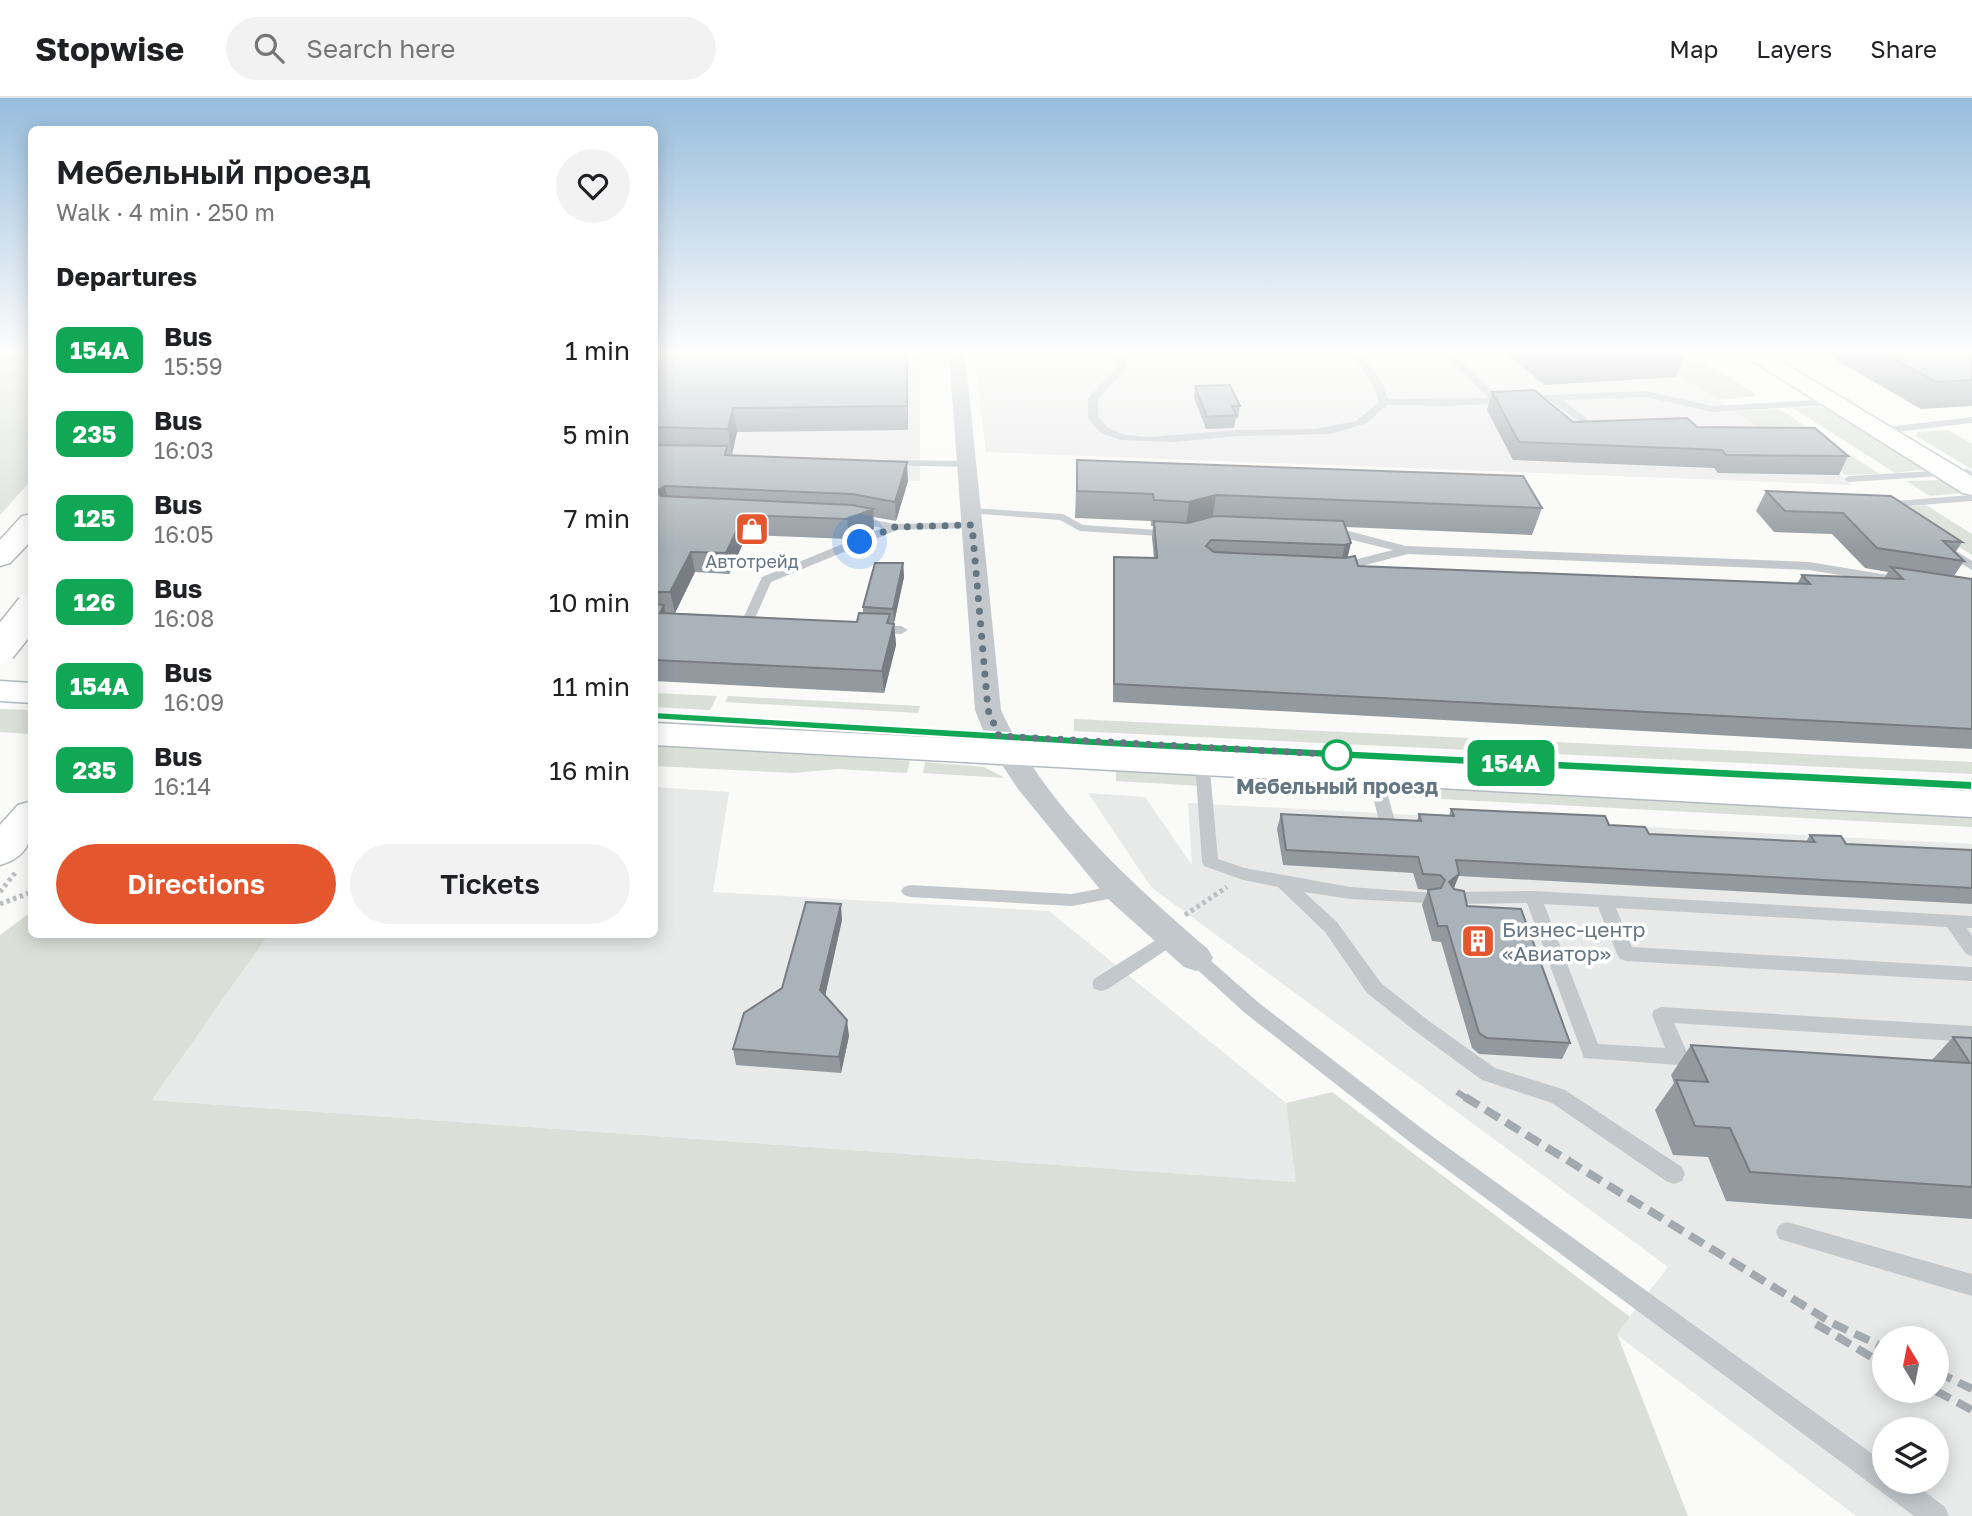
<!DOCTYPE html>
<html lang="en">
<head>
<meta charset="utf-8">
<style>
  :root { --surface:#fff; --page:#f2f2f2; --text:#202124; --muted:#757577; --line:#e0e0e0; --accent:#e4572e }
  body { margin:0; font-family:"Golos Text",sans-serif; background:var(--page); color:var(--text); height:100vh; display:flex; flex-direction:column; font-size:26px; white-space:nowrap }
  * { box-sizing:border-box; margin:0 }
  p { font-size:23px; color:var(--muted) }
  .icon { flex:none; width:38px; height:38px; fill:none; stroke:currentColor; stroke-width:2; stroke-linecap:round; stroke-linejoin:round }
  .map { position:relative; flex:1; overflow:hidden }
  .details { position:absolute; left:28px; top:28px; width:630px; height:812px; display:flex; flex-direction:column; background:var(--surface); border-radius:10px; box-shadow:0 4px 18px #0003 }
  .details>* { flex:none }
  .badge { padding:0 14px; border-radius:10px; font-size:24px; line-height:46px }
  .needle { width:46px; rotate:350deg }
  .tools { position:absolute; left:1872px; top:1228px; display:grid; gap:14px }
  .tools a { display:grid; place-items:center; width:77px; height:77px; border-radius:50%; background:var(--surface); box-shadow:0 4px 18px #0003; font-size:35px }
  .you { position:absolute; width:35px; height:35px; margin:-18px; border:5px solid #fff; border-radius:50%; background:#1a73e8; box-shadow:0 0 0 10px #1a73e833 }
  .map>.badge { position:absolute; translate:-50% -50%; box-shadow:0 0 0 4px #fff }
  h2 { padding:0 28px; font-size:26px; line-height:63px }
  .round { display:grid; place-items:center; flex:none; width:74px; height:74px; border-radius:37px; background:var(--page) }
  .headline { display:flex; align-items:center; justify-content:space-between; height:119px; padding:0 28px }
  h1 { font-size:33px; font-weight:600; line-height:52px }
  .button { display:flex; gap:14px; margin-top:auto; padding:14px 28px }
  .button a { flex:1; height:80px; border-radius:42px; background:var(--accent); color:#fff; font-size:28px; font-weight:600; line-height:80px; text-align:center }
  .button a+a { background:var(--page); color:var(--text) }
  ul { padding:0; list-style:none }
  li { display:flex; align-items:center; gap:21px; height:84px; padding:0 28px }
  li div { flex:1 }
  li b { display:block; font-size:26px }
  li em { font-style:normal }
  li .badge { min-width:77px; font-weight:700; text-align:center }
  header { display:flex; align-items:center; gap:42px; box-sizing:border-box; height:98px; padding:0 35px; background:var(--surface); border-bottom:2px solid var(--line) }
  header strong { font-size:33px }
  nav { display:flex; gap:38px; margin-inline-start:auto; font-size:24px }
  .search { width:490px; height:63px; background:var(--page); display:flex; align-items:center; gap:18px; box-sizing:border-box; padding:0 24px; border-radius:38px; color:var(--muted); font-size:26px }
  .map>svg:first-child { display:block }
  .built { fill:#e8e9e9; fill-rule:evenodd }
  .green { fill:#dadfd7 }
  .lines { fill:none; stroke-linecap:round; stroke-linejoin:round }
  .secondary-casing { stroke:#b3babf; stroke-width:3 }
  .highway-casing { stroke:#b4b9bd; stroke-width:3 }
  .path { stroke:#bbbfc2; stroke-width:5; stroke-dasharray:3.5 3.5; stroke-linecap:butt }
  .lane { fill:#c3c8cc; fill-rule:evenodd }
  .street { fill:#c3c8cc; fill-rule:evenodd }
  .secondary { fill:#fff; fill-rule:evenodd }
  .highway { fill:#fff; fill-rule:evenodd }
  .rail-far1 { stroke:#a2aab0; stroke-width:6; stroke-dasharray:11 6; stroke-linecap:butt }
  .rail { stroke:#a2aab0; stroke-width:8; stroke-dasharray:16 8; stroke-linecap:butt }
  .highway-bridge-casing { stroke:#b4b9bd; stroke-width:35; stroke-linecap:butt }
  .highway-bridge { stroke:#fff; stroke-width:32 }
  .wall { fill:#929a9f }
  .shaded-wall { fill:#777d82 }
  .building { fill:#aab3b9; stroke:#777d82; stroke-width:2 }
  .line { fill:#10a855; stroke:#fff; stroke-width:2 }
  .walk { stroke:#657683; stroke-width:7; stroke-dasharray:0 12.6 }
  .stop-dot { fill:#fff; stroke:#10a855; stroke-width:3.5 }
  .labels { text-anchor:middle; dominant-baseline:central; stroke-width:7; stroke-linejoin:round; paint-order:stroke }
  .far-poi-label { font-size:18px; fill:#657683; stroke:#fff }
  .stop-label { font-size:21px; font-weight:bold; fill:#657683; stroke:#fff }
  .poi-label { font-size:21px; fill:#657683; stroke:#fff; text-anchor:start }
</style>
</head>
<body>
<header>
<strong>Stopwise</strong>
<div class="search"><svg class="icon" aria-label="search" viewBox="0 0 24 24"><circle cx="10" cy="10" r="6"/><path d="M15 15l6 6"/></svg>Search here</div>
<nav><a>Map</a><a>Layers</a><a>Share</a></nav>
</header>
<div class="map">
<svg width="1972" height="1418" viewBox="0 0 1972 1418">
  <rect width="100%" height="100%" fill="#fafaf8"/>
  <!-- built -->
  <path class="built" d="M 655,255 L 920,255 L 920,383 L 655,372 Z
    M 974,255 L 1642,255 L 1678,279 L 1686,279 L 1774,341 L 1808,348 L 1852,387 L 986,354 Z
    M 655,689 L 729,694 L 713,794 L 1049,813 L 1286,1005 L 1297,1084 L 152,1002 L 268,837 L 654,836 Z
    M 1088,695 L 1145,699 L 1192,767 L 1188,705 L 1972,746 L 1972,1418 L 1856,1418 L 1616,1236 L 1668,1169 L 1151,789 ZM 1885,1241 L 1937,1241 L 1937,1293 L 1885,1293 ZM 1885,1332 L 1937,1332 L 1937,1384 L 1885,1384 Z"/>
  <!-- green -->
  <path class="green" d="M 0,255 L 31,255 L 32,381 L 0,417 Z
    M 1703,262 L 1754,295 L 1756,298 L 1719,302 C 1697,287 1676,278 1654,264 Z
    M 1816,309 L 1831,311 L 1927,371 L 1895,375 L 1793,310 Z
    M 1779,311 L 1880,376 L 1845,377 L 1812,348 L 1774,341 L 1734,313 Z
    M 1948,332 L 1972,346 L 1972,371 L 1916,338 L 1918,334 Z
    M 1941,382 L 1949,384 L 1963,395 L 1930,398 L 1906,383 Z
    M 1926,407 L 1972,436 L 1972,457 L 1894,409 Z
    M 655,595 L 717,598 L 710,612 L 655,609 Z
    M 728,598 L 920,608 L 918,615 L 725,604 Z
    M 0,611 L 31,612 L 31,636 L 0,634 Z
    M 1074,621 L 1972,664 L 1972,676 L 1074,633 Z
    M 654,647 L 910,663 L 907,675 L 837,671 L 794,675 L 655,668 Z
    M 925,664 L 984,669 L 1005,680 L 923,675 Z
    M 1116,672 L 1192,675 L 1203,681 L 1203,688 L 1116,683 Z
    M 1407,686 L 1972,716 L 1972,729 L 1405,699 L 1402,689 Z
    M 31,814 L 32,836 L 268,837 L 152,1002 L 1296,1084 L 1286,1005 L 1332,994 L 1630,1219 L 1617,1236 L 1688,1418 L 0,1418 L 0,837 Z"/>
  <g class="lines">
    <!-- secondary casing -->
    <g class="secondary-casing">
      <path id="secondary" d="M 1740,255 L 1767,255 L 1972,378 L 1972,397 L 1963,395 Z
        M 0,583 L 32,585 L 32,605 L 0,603 Z
        M 654,625 L 1972,693 L 1972,719 L 654,647 Z
        M 32,703 C 32,734 35,757 0,767 L 0,727 L 18,707 Z"/>
    </g>
    <!-- highway casing -->
    <g class="highway-casing">
      <path id="highway" d="M 32,416 L 32,442 L 10,465 L 0,468 L 0,442 L 22,418 Z"/>
    </g>
    <!-- path -->
    <path class="path" d="M 0,794 L 15,775
      M 0,806 L 32,794
      M 1185,817 L 1227,789"/>
    <!-- lane -->
    <path class="lane" d="M 960,255 L 960,259 L 957,260 L 900,261 L 896,258 L 900,255 Z
      M 1115,255 L 1123,255 L 1127,270 L 1098,301 L 1098,319 L 1108,330 L 1125,337 L 1148,339 L 1238,332 L 1315,331 L 1356,323 L 1379,304 L 1372,284 L 1351,255 L 1360,255 L 1382,284 L 1388,301 L 1489,300 L 1442,255 L 1451,255 L 1500,299 L 1646,293 L 1712,308 L 1847,300 L 1852,303 L 1847,306 L 1712,314 L 1646,299 L 1563,302 L 1601,332 L 1602,334 L 1597,337 L 1551,303 L 1448,308 L 1387,307 L 1367,325 L 1331,336 L 1238,338 L 1175,344 L 1120,342 L 1101,335 L 1088,320 L 1088,300 L 1117,270 Z
      M 1972,319 L 1972,325 L 1879,336 L 1874,333 L 1879,330 Z
      M 885,362 L 967,363 L 972,366 L 967,369 L 881,367 L 881,363 Z
      M 1967,371 L 1972,374 L 1971,376 L 1849,384 L 1844,381 L 1849,378 Z
      M 1972,397 L 1972,403 L 1882,410 L 1876,407 L 1882,404 Z
      M 971,410 L 1063,416 L 1083,427 L 1174,433 L 1180,436 L 1174,439 L 1080,433 L 1060,422 L 967,415 L 967,411 Z
      M 853,418 L 895,426 L 972,424 L 978,427 L 972,430 L 897,432 L 771,484 L 753,525 L 752,528 L 742,528 L 741,525 L 762,479 L 882,430 L 849,423 L 847,421 Z
      M 1328,430 L 1341,431 L 1406,448 L 1809,464 L 1900,479 L 1906,483 L 1900,487 L 1809,472 L 1408,456 L 1338,474 L 1334,473 L 1334,467 L 1393,452 L 1324,435 L 1324,431 Z
      M 1945,446 L 1972,463 L 1972,472 L 1941,453 L 1941,447 Z
      M 874,527 L 901,528 L 908,532 L 901,536 L 869,534 L 867,531 Z
      M 1201,645 L 1208,650 L 1218,761 L 1245,770 L 1350,789 L 1434,795 L 1437,799 L 1434,803 L 1428,805 L 1350,801 L 1304,794 L 1337,824 L 1381,885 L 1429,923 L 1495,970 L 1565,992 L 1682,1069 L 1685,1076 L 1682,1083 L 1674,1086 L 1666,1083 L 1552,1005 L 1482,982 L 1415,933 L 1367,895 L 1325,834 L 1278,789 L 1243,782 L 1204,768 L 1202,764 L 1194,650 Z
      M 1370,653 L 1377,658 L 1395,723 L 1387,728 L 1379,723 L 1363,658 Z
      M 910,787 L 1072,796 L 1119,787 L 1125,789 L 1128,793 L 1125,797 L 1119,799 L 1072,808 L 910,799 L 904,797 L 901,793 L 904,789 Z
      M 1533,793 L 1972,818 L 1972,830 L 1967,830 L 1972,838 L 1972,858 L 1966,856 L 1947,829 L 1616,810 L 1632,849 L 1972,869 L 1972,883 L 1626,863 L 1620,861 L 1617,856 L 1598,809 L 1544,806 L 1598,946 L 1665,950 L 1652,917 L 1654,912 L 1661,909 L 1972,928 L 1972,944 L 1674,925 L 1689,959 L 1686,965 L 1679,967 L 1584,960 L 1527,805 L 1455,806 L 1449,804 L 1446,800 L 1449,796 L 1455,794 Z
      M 1172,832 L 1178,834 L 1181,839 L 1178,844 L 1108,891 L 1101,893 L 1094,891 L 1092,886 L 1094,881 Z
      M 1196,853 L 1202,855 L 1259,905 L 1425,1033 L 1885,1365 L 1885,1384 L 1912,1384 L 1945,1409 L 1949,1418 L 1914,1418 L 1411,1045 L 1245,915 L 1190,865 L 1187,860 L 1190,855 Z
      M 1787,1124 L 1972,1176 L 1972,1198 L 1779,1141 L 1776,1134 L 1779,1127 Z"/>
    <!-- street -->
    <path class="street" d="M 949,255 L 965,255 L 1001,612 C 1043,706 1131,785 1208,851 L 1213,860 L 1208,869 L 1196,873 L 1184,869 L 1108,801 L 1018,691 L 989,647 L 975,612 Z"/>
    <!-- secondary -->
    <use href="#secondary" class="secondary"/>
    <!-- highway -->
    <use href="#highway" class="highway"/>
    <!-- rail-far1 -->
    <path class="rail-far1" d="M 1457,994 L 1468,1001"/>
    <!-- rail -->
    <path class="rail" d="M 1465,999 L 1832,1225 L 1885,1250
      M 1816,1226 L 1885,1267
      M 1937,1274 L 1972,1291
      M 1936,1293 L 1972,1312"/>
    <!-- highway-bridge casing -->
    <g class="highway-bridge-casing">
      <path id="highway-bridge" d="M 0,550 L 32,510"/>
    </g>
    <!-- highway-bridge -->
    <use href="#highway-bridge" class="highway-bridge"/>
  </g>
  <!-- wall -->
  <path class="wall" d="M 654,255 L 908,263 L 908,332 L 737,334 L 732,356 L 728,356 L 908,383 L 896,423 L 873,419 L 874,431 L 849,441 L 747,437 L 729,476 L 695,474 L 675,515 L 857,524 L 863,515 L 863,509 L 903,465 L 904,479 L 894,525 L 896,547 L 884,595 L 654,583 Z
    M 1505,255 L 1685,255 L 1676,279 L 1545,287 Z
    M 1824,255 L 1972,255 L 1972,308 L 1921,311 Z
    M 1195,288 L 1240,308 L 1238,320 L 1236,320 L 1234,330 L 1206,331 L 1194,300 Z
    M 1492,294 L 1573,324 L 1697,329 L 1848,358 L 1839,377 L 1718,375 L 1714,370 L 1513,362 L 1487,312 Z
    M 1077,362 L 1542,410 L 1532,437 L 1346,429 L 1348,459 L 1358,468 L 1797,486 L 1802,477 L 1884,480 L 1888,474 L 1865,470 L 1832,436 L 1774,434 L 1756,413 L 1766,393 L 1962,444 L 1955,455 L 1964,463 L 1954,478 L 1972,481 L 1972,651 L 1113,604 L 1113,476 L 1114,459 L 1154,460 L 1152,440 L 1153,428 L 1151,428 L 1151,423 L 1075,420 Z
    M 1451,711 L 1609,727 L 1649,736 L 1806,744 L 1810,737 L 1846,746 L 1972,752 L 1972,806 L 1459,778 L 1454,790 L 1570,945 L 1562,961 L 1479,956 L 1472,950 L 1441,844 L 1432,843 L 1422,807 L 1428,792 L 1418,791 L 1413,775 L 1283,767 L 1277,731 L 1281,716 L 1417,723 L 1419,716 L 1449,718 Z
    M 842,822 L 825,897 L 849,938 L 841,975 L 736,967 L 733,951 L 782,890 Z
    M 1953,939 L 1972,940 L 1972,1121 L 1726,1103 L 1708,1059 L 1673,1057 L 1655,1012 L 1674,985 L 1671,977 L 1691,947 L 1932,962 Z"/>
  <!-- shaded-wall -->
  <path class="shaded-wall" d="M 907,255 L 908,263 L 908,332 L 907,308 Z
    M 733,310 L 737,334 L 732,356 L 728,331 Z
    M 907,364 L 908,383 L 896,423 L 895,404 Z
    M 665,388 L 669,407 L 656,393 Z
    M 1216,397 L 1212,423 L 1186,430 L 1189,404 Z
    M 873,411 L 874,431 L 849,441 L 847,421 Z
    M 744,417 L 747,437 L 729,476 L 726,455 Z
    M 1351,445 L 1347,462 L 1341,464 L 1345,447 Z
    M 691,454 L 695,474 L 675,515 L 670,494 Z
    M 903,465 L 904,479 L 894,525 L 893,511 Z
    M 664,507 L 668,528 L 660,515 Z
    M 894,526 L 896,547 L 884,595 L 882,573 Z
    M 1459,776 L 1453,792 L 1449,784 Z
    M 841,806 L 842,822 L 823,908 L 820,892 Z
    M 847,922 L 849,938 L 841,975 L 839,959 Z"/>
  <!-- building -->
  <path class="building" d="M 654,255 L 907,255 L 907,308 L 733,310 L 728,331 L 654,329 L 654,323 L 656,321 L 654,321 Z
    M 1883,255 L 1969,255 L 1972,257 L 1972,282 L 1936,284 Z
    M 1230,287 L 1240,308 L 1232,308 L 1236,317 L 1207,319 L 1195,288 Z
    M 1534,292 L 1573,324 L 1687,320 L 1697,329 L 1815,330 L 1848,358 L 1726,357 L 1722,352 L 1519,344 L 1492,294 Z
    M 654,347 L 727,348 L 725,357 L 907,364 L 895,404 L 852,396 L 665,388 L 656,393 L 661,398 L 852,407 L 873,411 L 847,421 L 744,417 L 726,455 L 691,454 L 670,494 L 654,494 Z
    M 1077,362 L 1523,378 L 1542,410 L 1216,397 L 1189,404 L 1154,402 L 1153,396 L 1077,393 Z
    M 1766,393 L 1891,398 L 1962,444 L 1943,443 L 1964,463 L 1877,450 L 1843,415 L 1785,413 Z
    M 1215,418 L 1343,423 L 1351,445 L 1345,447 L 1211,442 L 1206,448 L 1214,454 L 1345,460 L 1355,458 L 1358,468 L 1810,486 L 1802,477 L 1903,481 L 1891,469 L 1972,481 L 1972,631 L 1114,586 L 1114,459 L 1157,460 L 1154,423 L 1188,425 Z
    M 875,465 L 903,465 L 893,511 L 863,509 Z
    M 654,506 L 664,507 L 660,515 L 857,524 L 859,515 L 890,516 L 887,525 L 894,526 L 882,573 L 654,562 Z
    M 1451,711 L 1605,718 L 1609,727 L 1645,729 L 1649,736 L 1815,744 L 1810,737 L 1841,738 L 1846,746 L 1972,752 L 1972,790 L 1456,762 L 1459,776 L 1449,784 L 1454,791 L 1464,793 L 1467,808 L 1521,811 L 1570,945 L 1487,940 L 1479,935 L 1447,828 L 1438,828 L 1428,792 L 1441,790 L 1445,782 L 1440,777 L 1423,776 L 1418,759 L 1286,752 L 1281,716 L 1421,723 L 1419,716 L 1454,718 Z
    M 806,804 L 841,806 L 820,892 L 847,922 L 839,959 L 733,951 L 744,915 L 782,890 Z
    M 1953,939 L 1972,940 L 1972,1089 L 1750,1074 L 1730,1030 L 1695,1028 L 1676,982 L 1708,984 L 1691,947 L 1970,965 Z"/>
  <!-- sky -->
  <linearGradient id="sky" x2="0" y2="1"><stop stop-color="#96bcdc"/><stop offset="0.56" stop-color="#fdfdfc"/><stop offset="1" stop-color="#fdfdfc" stop-opacity="0"/></linearGradient>
  <rect width="1972" height="454" fill="url(#sky)"/>
  <!-- line -->
  <path class="line" d="M 654,614 L 1109,641 L 1972,683 L 1972,692 L 1109,649 L 650,621 L 650,616 Z"/>
  <g class="lines">
    <!-- walk -->
    <path class="walk" d="M 860,444 L 895,429 L 972,427 L 988,612 L 999,638 L 1346,657 L 1337,657"/>
  </g>
  <!-- icons -->
  <defs>
    <g id="shop-square" transform="scale(1.75)"><rect x="-9" y="-9" width="18" height="18" rx="4" fill="#e4572e" stroke="#fff"/><path d="M-5-2.5h2.3a2.7 3.5 0 0 1 5.4 0H5L5.5 6h-11ZM-1.5-2.5h3a1.5 2.3 0 0 0-3 0Z" fill="#fff"/></g>
    <g id="building-square" transform="scale(1.75)"><rect x="-9" y="-9" width="18" height="18" rx="4" fill="#e4572e" stroke="#fff"/><path d="M-4-6H4V6H1V3H-1V6H-4ZM-2.5-4.3h1.7v1.8h-1.7ZM.8-4.3h1.7v1.8H.8ZM-2.5-1h1.7V.8h-1.7ZM.8-1h1.7V.8H.8Z" fill="#fff"/></g>
  </defs>
  <g fill-rule="evenodd">
    <use href="#shop-square" x="752" y="431"/>
    <use href="#building-square" x="1478" y="843"/>
  </g>
  <!-- markers -->
  <circle class="stop-dot" cx="1337" cy="657" r="14"/>
  <g class="labels">
    <!-- far-poi labels -->
    <g class="far-poi-label">
      <text x="752" y="463">Автотрейд</text>
    </g>
    <!-- stop labels -->
    <g class="stop-label">
      <text x="1337" y="688">Мебельный проезд</text>
    </g>
    <!-- poi labels -->
    <g class="poi-label">
      <text x="1502" y="831">Бизнес-центр<tspan x="1502" dy="24">«Авиатор»</tspan></text>
    </g>
  </g>
</svg>
<div class="tools">
<a><svg class="needle" viewBox="-14 -14 28 28"><path d="M0-13l5 13h-10z" fill="#e53935"/><path d="M0 13l5-13h-10z" fill="#757577"/></svg></a>
<a><svg class="icon" aria-label="layers" viewBox="0 0 24 24"><path d="M12 4l9 5-9 5-9-5zM3 14l9 5 9-5"/></svg></a>
</div>
<div class="you" style="left:860px;top:444px"></div>
<b class="badge" style="left:1511px;top:665px;background:#10a855;color:#fff">154А</b>
<section class="details">
<div class="headline"><div><h1>Мебельный проезд</h1><p>Walk · 4 min · 250 m</p></div><a class="round"><svg class="icon" aria-label="heart" viewBox="0 0 24 24"><path d="M12 20l-8-8c-3-5 5-10 8-4 3-6 11-1 8 4z"/></svg></a></div>
<h2>Departures</h2>
<ul>
<li><span class="badge" style="background:#10a855;color:#fff">154А</span><div><b>Bus</b><p>15:59</p></div><em>1 min</em></li>
<li><span class="badge" style="background:#10a855;color:#fff">235</span><div><b>Bus</b><p>16:03</p></div><em>5 min</em></li>
<li><span class="badge" style="background:#10a855;color:#fff">125</span><div><b>Bus</b><p>16:05</p></div><em>7 min</em></li>
<li><span class="badge" style="background:#10a855;color:#fff">126</span><div><b>Bus</b><p>16:08</p></div><em>10 min</em></li>
<li><span class="badge" style="background:#10a855;color:#fff">154А</span><div><b>Bus</b><p>16:09</p></div><em>11 min</em></li>
<li><span class="badge" style="background:#10a855;color:#fff">235</span><div><b>Bus</b><p>16:14</p></div><em>16 min</em></li>
</ul>
<div class="button"><a>Directions</a><a>Tickets</a></div>
</section>
</div>
</body>
</html>
